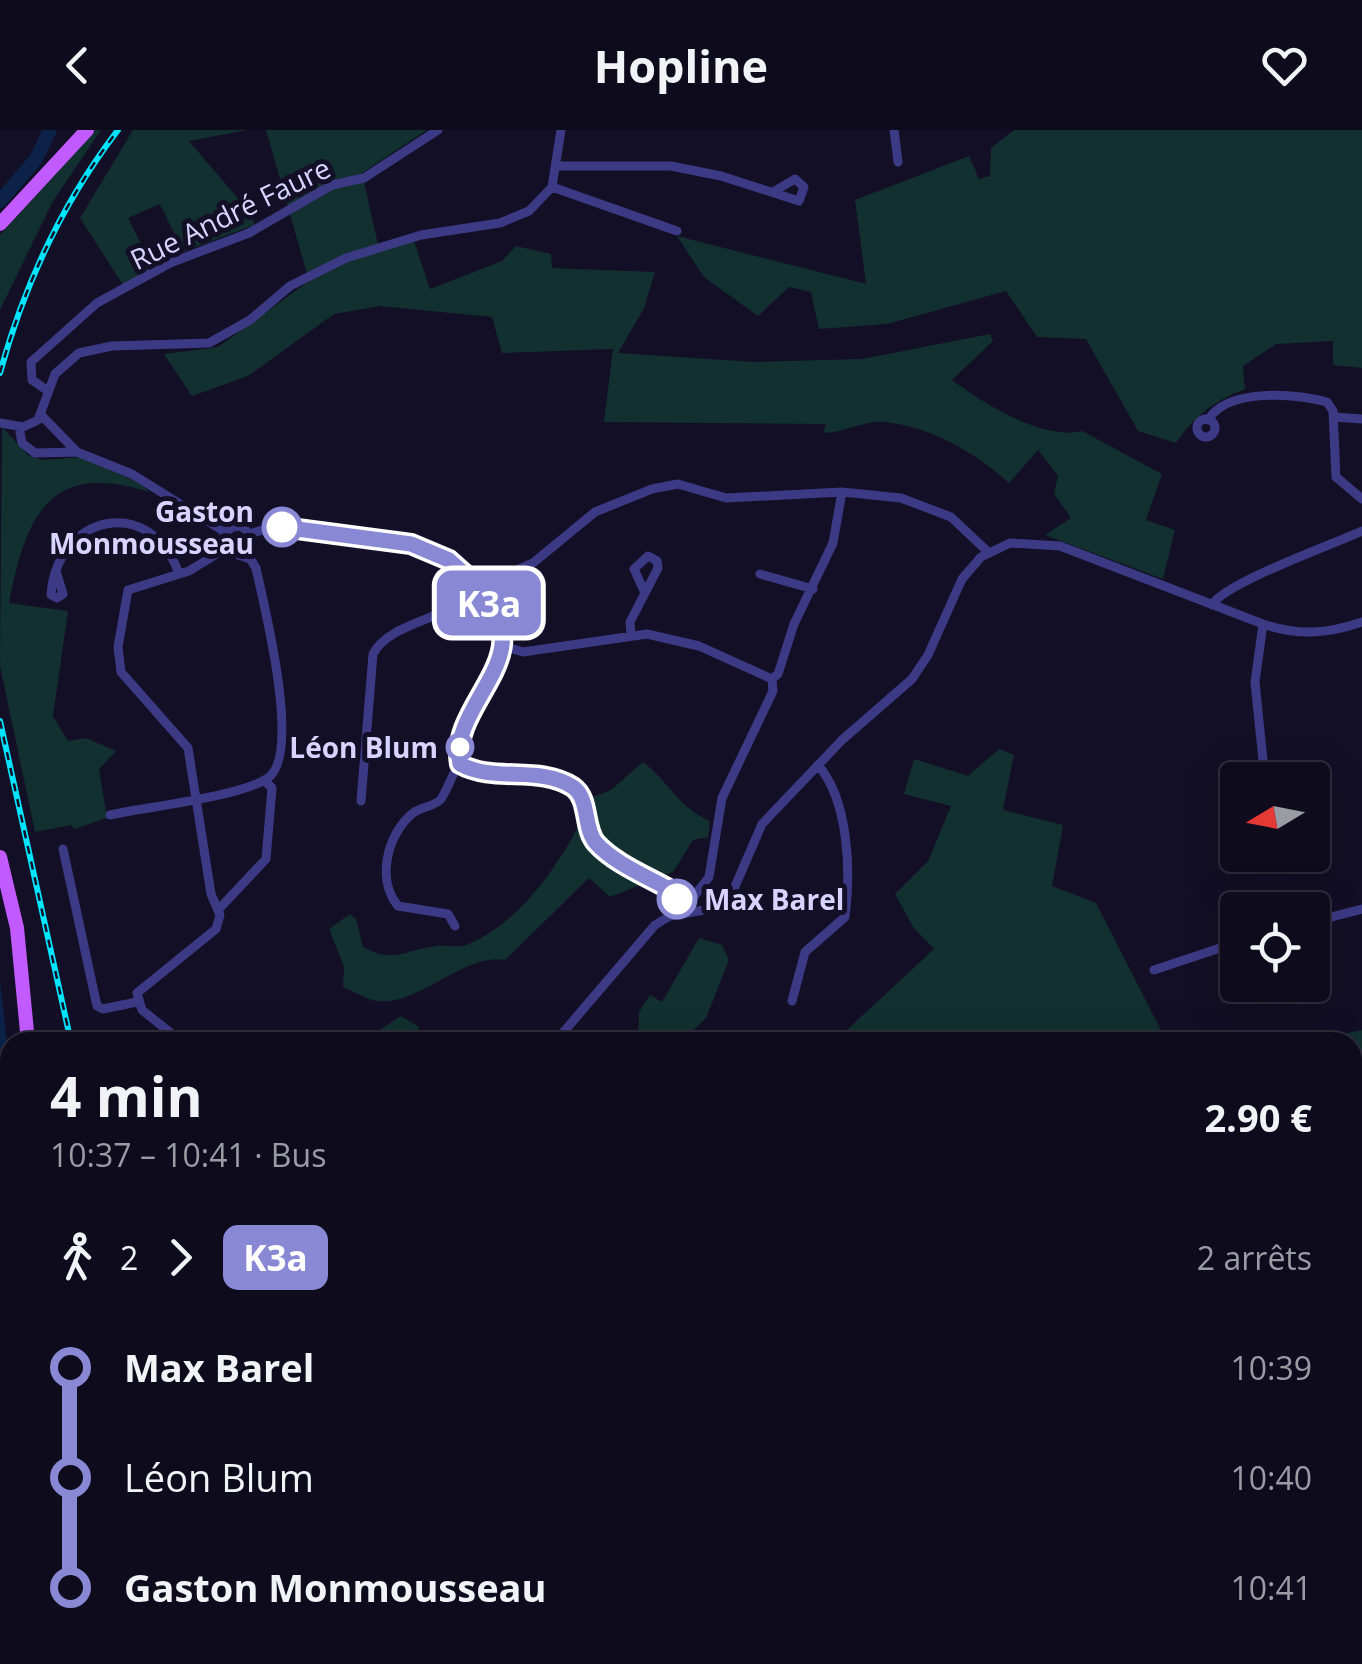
<!DOCTYPE html>
<html lang="fr">
<head>
<meta charset="utf-8">
<style>
  :root { --surface:#0e0b1c; --page:#171425; --text:#f1f3f6; --muted:#9b9ba3; --line:#2e2b3b }
  body { margin:0; font-family:"Open Sans",sans-serif; background:var(--page); color:var(--text); height:100vh; display:flex; flex-direction:column; font-size:38px; white-space:nowrap }
  * { box-sizing:border-box; margin:0 }
  p { font-size:32px; color:var(--muted) }
  .icon { flex:none; width:55px; height:55px; fill:none; stroke:currentColor; stroke-width:2; stroke-linecap:round; stroke-linejoin:round }
  .map { position:relative; flex:1; overflow:hidden }
  .panel { position:absolute; left:0px; top:902px; width:1362px; height:632px; display:flex; flex-direction:column; background:var(--surface); border-radius:30px 30px 0 0; box-shadow:0 10px 40px #0002,0 0 0 2px var(--line) }
  .panel>* { flex:none }
  .badge { padding:0 20px; border-radius:15px; font-size:35px; line-height:65px }
  .needle { width:65px; rotate:260deg }
  .controls { position:absolute; left:1220px; top:632px; display:grid; gap:20px }
  .controls a { display:grid; place-items:center; width:110px; height:110px; border-radius:10px; background:var(--surface); box-shadow:0 10px 40px #0002,0 0 0 2px var(--line); font-size:50px }
  .map>.badge { position:absolute; translate:-50% -50%; box-shadow:0 0 0 5px #fff }
  .legs { display:flex; align-items:center; gap:15px; height:110px; padding:0 50px; font-size:32px }
  .legs p { margin-inline-start:auto }
  .summary { display:flex; align-items:center; justify-content:space-between; height:170px; padding:0 50px }
  h1 { font-size:55px; font-weight:700; line-height:75px }
  ul { padding:0 50px; list-style:none }
  li { display:flex; align-items:center; gap:35px; height:110px; font-size:38px }
  li i { display:grid; place-items:center; width:15px; height:100%; margin:0 12px; background:currentColor }
  li i::after { content:''; width:25px; height:25px; margin:-12px; border:8px solid; border-radius:50%; background:var(--surface) }
  li p { margin-inline-start:auto }
  li:first-child i { background:linear-gradient(#0000 50%,currentColor 0) }
  li:last-child i { background:linear-gradient(currentColor 50%,#0000 0) }
  header { display:flex; justify-content:space-between; align-items:center; height:130px; padding:0 50px; background:var(--surface); font-size:45px; font-weight:700 }
  .map>svg:first-child { display:block }
  .green { fill:#12302f }
  .water { fill:#0c2248 }
  .lines { fill:none; stroke-linecap:round; stroke-linejoin:round }
  .river { stroke:#0c2248; stroke-width:14 }
  .minor { stroke:#3d3a85; stroke-width:9 }
  .secondary { stroke:#6f6bff; stroke-width:12 }
  .primary { stroke:#c25bff; stroke-width:14 }
  .rail-casing { stroke:#00e5ff; stroke-width:6 }
  .rail { stroke:#130f26; stroke-width:2.5; stroke-dasharray:8; stroke-linecap:butt }
  .line-1-casing { stroke:#fff; stroke-width:22 }
  .line-1 { stroke:#8888d5; stroke-width:15 }
  .stop-1-dot { fill:#fff; stroke:#8888d5; stroke-width:5 }
  .labels { text-anchor:middle; dominant-baseline:central; stroke-width:10; stroke-linejoin:round; paint-order:stroke }
  .street-label { font-size:28px; fill:#d9d4ff; stroke:#130f26 }
  .stop-label { font-size:28px; font-weight:bold; fill:#d9d4ff; stroke:#130f26; text-anchor:end }
</style>
</head>
<body>
<header><svg class="icon" aria-label="back" viewBox="0 0 24 24"><path d="M15 5l-7 7 7 7"/></svg>Hopline<svg class="icon" aria-label="heart" viewBox="0 0 24 24"><path d="M12 20l-8-8c-3-5 5-10 8-4 3-6 11-1 8 4z"/></svg></header>
<div class="map">
<svg width="1362" height="1534" viewBox="0 0 1362 1534">
  <rect width="100%" height="100%" fill="#130f26"/>
  <!-- green -->
  <path class="green" d="M 96,0 L 101,0 L 53,71 L 0,180 L 0,105 Z
    M 133,0 L 247,0 L 189,11 L 253,86 L 254,95 L 183,122 L 160,74 L 128,88 L 154,140 L 123,155 L 80,88 Z
    M 266,0 L 427,0 L 362,43 L 379,119 L 414,111 L 430,159 L 502,131 L 516,116 L 551,124 L 552,138 L 655,142 L 644,178 L 618,223 L 754,232 L 862,229 L 990,204 L 993,211 L 952,250 C 983,273 1043,311 1082,301 L 1162,344 L 1146,390 L 1175,400 L 1163,449 L 1045,405 L 1071,388 L 1054,364 L 1058,346 L 1038,320 L 1009,353 C 974,322 932,297 884,292 C 866,290 843,303 823,303 L 826,294 L 604,292 L 613,219 L 502,223 L 492,187 L 380,176 L 334,184 L 248,246 L 192,266 L 164,224 L 218,217 L 309,151 Z
    M 1014,0 L 1362,0 L 1362,238 L 1333,235 L 1333,211 L 1276,214 L 1243,236 L 1245,259 C 1213,272 1196,284 1176,313 L 1138,301 L 1086,209 L 1037,207 L 1006,161 L 887,194 L 819,199 L 811,162 L 789,157 L 758,186 L 704,147 L 677,106 L 866,154 L 855,70 L 969,26 L 979,49 L 990,46 L 991,18 Z
    M 2,297 L 28,325 L 42,330 L 82,327 L 140,353 L 149,362 C 48,330 26,387 9,473 L 68,481 L 53,586 L 68,611 L 86,608 L 116,621 L 99,639 L 107,688 L 74,699 L 72,695 L 35,702 L 0,536 Z
    M 999,619 L 1014,625 L 1003,680 L 1063,695 L 1052,756 L 1096,773 L 1167,912 L 834,912 L 934,819 L 913,797 L 895,764 L 928,731 L 951,676 L 904,664 L 914,629 L 968,646 Z
    M 643,632 C 669,652 679,678 710,691 L 708,707 L 693,710 L 673,742 L 610,767 L 589,748 L 505,830 C 463,822 415,881 372,870 C 363,867 353,861 343,857 L 344,837 L 329,799 L 350,784 L 356,789 L 363,817 C 393,834 405,820 436,816 C 445,814 457,819 466,815 C 526,791 567,723 593,667 L 611,660 Z
    M 699,808 L 722,815 L 729,830 L 706,888 L 681,912 L 638,912 L 639,882 L 650,865 L 662,872 Z
    M 401,886 L 419,897 L 417,912 L 361,912 Z
    M 1362,900 L 1362,1136 L 1353,1141 L 1352,912 L 1307,912 Z
    M 1159,1525 L 1208,1525 L 1210,1534 L 1150,1534 Z"/>
  <!-- water -->
  <path class="water" d="M 0,850 C 5,901 17,961 0,1011 Z"/>
  <g class="lines">
    <!-- river -->
    <path class="river" d="M 0,71 L 36,29 L 50,0"/>
    <!-- minor -->
    <path class="minor" d="M 894,0 L 898,32
      M 556,36 L 671,36 L 721,46 L 799,71 L 804,57 L 795,49 L 773,62
      M 552,57 L 677,101
      M 48,261 L 32,250 L 31,232 L 97,173 L 170,133 L 249,103 L 332,55 L 364,48 L 438,0
      M 42,286 L 77,322 L 132,344 L 225,402
      M 1334,287 L 1362,289
      M1197 298a9 9 0 1 1 18 0a9 9 0 1 1-18 0Z
      M 1208,290 C 1228,257 1296,264 1327,272 L 1333,281 L 1336,347 L 1362,369
      M 0,293 L 23,297 L 38,290 L 55,244 L 79,223 L 112,216 L 209,213 L 250,190 L 290,156 L 346,128 L 421,105 L 500,93 L 529,81 L 552,57 L 561,0
      M 19,297 L 22,313 L 35,323 L 77,322
      M 250,404 C 298,384 431,410 468,447
      M 56,441 L 63,464 L 57,468 L 51,465 C 57,384 151,363 179,444
      M 760,444 L 813,459
      M461 459a14 14 0 1 1 28 0a14 14 0 1 1-28 0Z
      M 488,452 L 533,433 L 595,382 L 652,359 L 678,354 L 726,368 L 842,362 L 901,368 L 951,387 L 987,421
      M 486,470 C 539,528 449,575 460,634 L 552,648 L 575,659 C 588,676 582,702 599,716 C 624,737 677,747 679,785
      M 1212,475 C 1224,453 1334,414 1362,401
      M 1263,494 L 1255,552 L 1265,650
      M 631,505 L 630,492 L 658,438 L 657,431 L 648,426 L 634,439 L 645,463
      M 503,516 L 523,522 L 647,504 L 699,516 L 772,549
      M 361,671 L 373,524 C 389,494 438,491 464,469
      M 110,685 C 146,677 240,667 268,648 C 302,624 264,475 256,438 L 251,430 C 238,422 222,427 223,406 L 232,397 L 241,396 L 250,404 L 250,419 L 242,425
      M 63,719 L 97,876 L 103,879 L 137,872
      M 1250,733 L 1267,725
      M 678,773 L 695,765 L 709,747 L 722,668 L 773,561 L 772,549 L 778,544 L 794,494 L 833,413 L 842,362
      M 218,780 L 266,729 L 272,658 L 264,650
      M 1312,792 L 1362,779
      M 455,796 L 448,784 L 398,776 C 376,750 387,704 413,683 C 421,677 436,676 441,669 C 449,657 451,645 460,634
      M 1154,840 L 1238,812
      M 792,871 L 805,822 L 845,787 C 851,742 849,671 818,635
      M 182,912 L 142,880 L 137,863 L 216,799 L 220,785 L 211,764 L 188,618 L 121,542 L 118,517 L 128,460 L 189,441 L 225,419
      M 555,912 L 655,795 L 670,786 L 715,778 L 730,768 L 762,694 L 842,610 L 912,549 L 928,525 L 962,449 L 981,427 L 1010,413 L 1060,416 L 1263,494 C 1298,506 1327,504 1362,492
      M 1352,1242 L 1362,1229
      M 0,1260 L 10,1261
      M 1352,1335 L 1362,1342
      M 0,1339 L 10,1339
      M 1352,1381 L 1362,1389
      M 0,1414 L 10,1414
      M 0,1489 L 10,1489
      M 251,1525 L 253,1534
      M 324,1525 L 324,1526
      M 549,1525 L 554,1534
      M 601,1525 L 607,1534
      M 715,1525 L 720,1534
      M 838,1525 L 846,1534
      M 1085,1525 L 1085,1534
      M 1282,1525 L 1311,1534
      M 292,1534 L 306,1525
      M 939,1534 L 945,1525"/>
    <!-- secondary -->
    <path class="secondary" d="M 90,1534 L 90,1525"/>
    <!-- primary -->
    <path class="primary" d="M 0,94 L 87,0
      M 0,727 L 17,798 L 28,912
      M 434,1525 L 440,1534"/>
    <!-- rail casing -->
    <g class="rail-casing">
      <path id="rail" d="M 0,243 C 24,155 63,72 118,0
        M 0,591 L 71,912
        M 207,1525 L 209,1534"/>
    </g>
    <!-- rail -->
    <use href="#rail" class="rail"/>
  </g>
  <g class="lines">
    <!-- line-1 casing -->
    <g class="line-1-casing">
      <path id="line-1" d="M 282,397 L 411,414 L 449,430 L 468,447 L 486,450 L 490,460 L 486,470 C 538,528 449,575 460,634 C 494,653 539,635 573,657 C 590,669 583,698 596,713 C 614,733 646,746 669,759 L 677,769"/>
    </g>
    <!-- line-1 -->
    <use href="#line-1" class="line-1"/>
  </g>
  <!-- markers -->
  <g class="stop-1-dot">
    <circle cx="282" cy="397" r="18"/>
    <circle cx="460" cy="617" r="12"/>
    <circle cx="677" cy="769" r="18"/>
  </g>
  <g class="labels">
    <!-- street labels -->
    <g class="street-label">
      <text transform="translate(230 83) rotate(-26)">Rue André Faure</text>
    </g>
    <!-- stop labels -->
    <g class="stop-label">
      <text x="254" y="381">Gaston<tspan x="254" dy="32">Monmousseau</tspan></text>
      <text x="438" y="617">Léon Blum</text>
      <text x="704" y="769" text-anchor="start">Max Barel</text>
    </g>
  </g>
</svg>
<div class="controls">
<a><svg class="needle" viewBox="-14 -14 28 28"><path d="M0-13l5 13h-10z" fill="#e53935"/><path d="M0 13l5-13h-10z" fill="#9b9ba3"/></svg></a>
<a><svg class="icon" aria-label="locate" viewBox="0 0 24 24"><circle cx="12" cy="12" r="6"/><path d="M12 2v4M12 18v4M2 12h4M18 12h4"/></svg></a>
</div>
<b class="badge" style="left:489px;top:473px;background:#8888d5;color:#fff">K3a</b>
<section class="panel">
<div class="summary"><div><h1>4 min</h1><p>10:37 – 10:41 · Bus</p></div><b>2.90 €</b></div>
<div class="legs"><svg class="icon" aria-label="walk" viewBox="0 0 24 24"><circle cx="13" cy="4" r="2"/><path d="M13 8l-2 6 4 7M11 14l-3 7M7 12l3-4h3l4 4"/></svg>2<svg class="icon" aria-label="forward" viewBox="0 0 24 24"><path d="M9 5l7 7-7 7"/></svg><b class="badge" style="background:#8888d5;color:#fff">K3a</b><p>2 arrêts</p></div>
<ul>
<li><i style="color:#8888d5"></i><b>Max Barel</b><p>10:39</p></li>
<li><i style="color:#8888d5"></i><span>Léon Blum</span><p>10:40</p></li>
<li><i style="color:#8888d5"></i><b>Gaston Monmousseau</b><p>10:41</p></li>
</ul>
</section>
</div>
</body>
</html>
